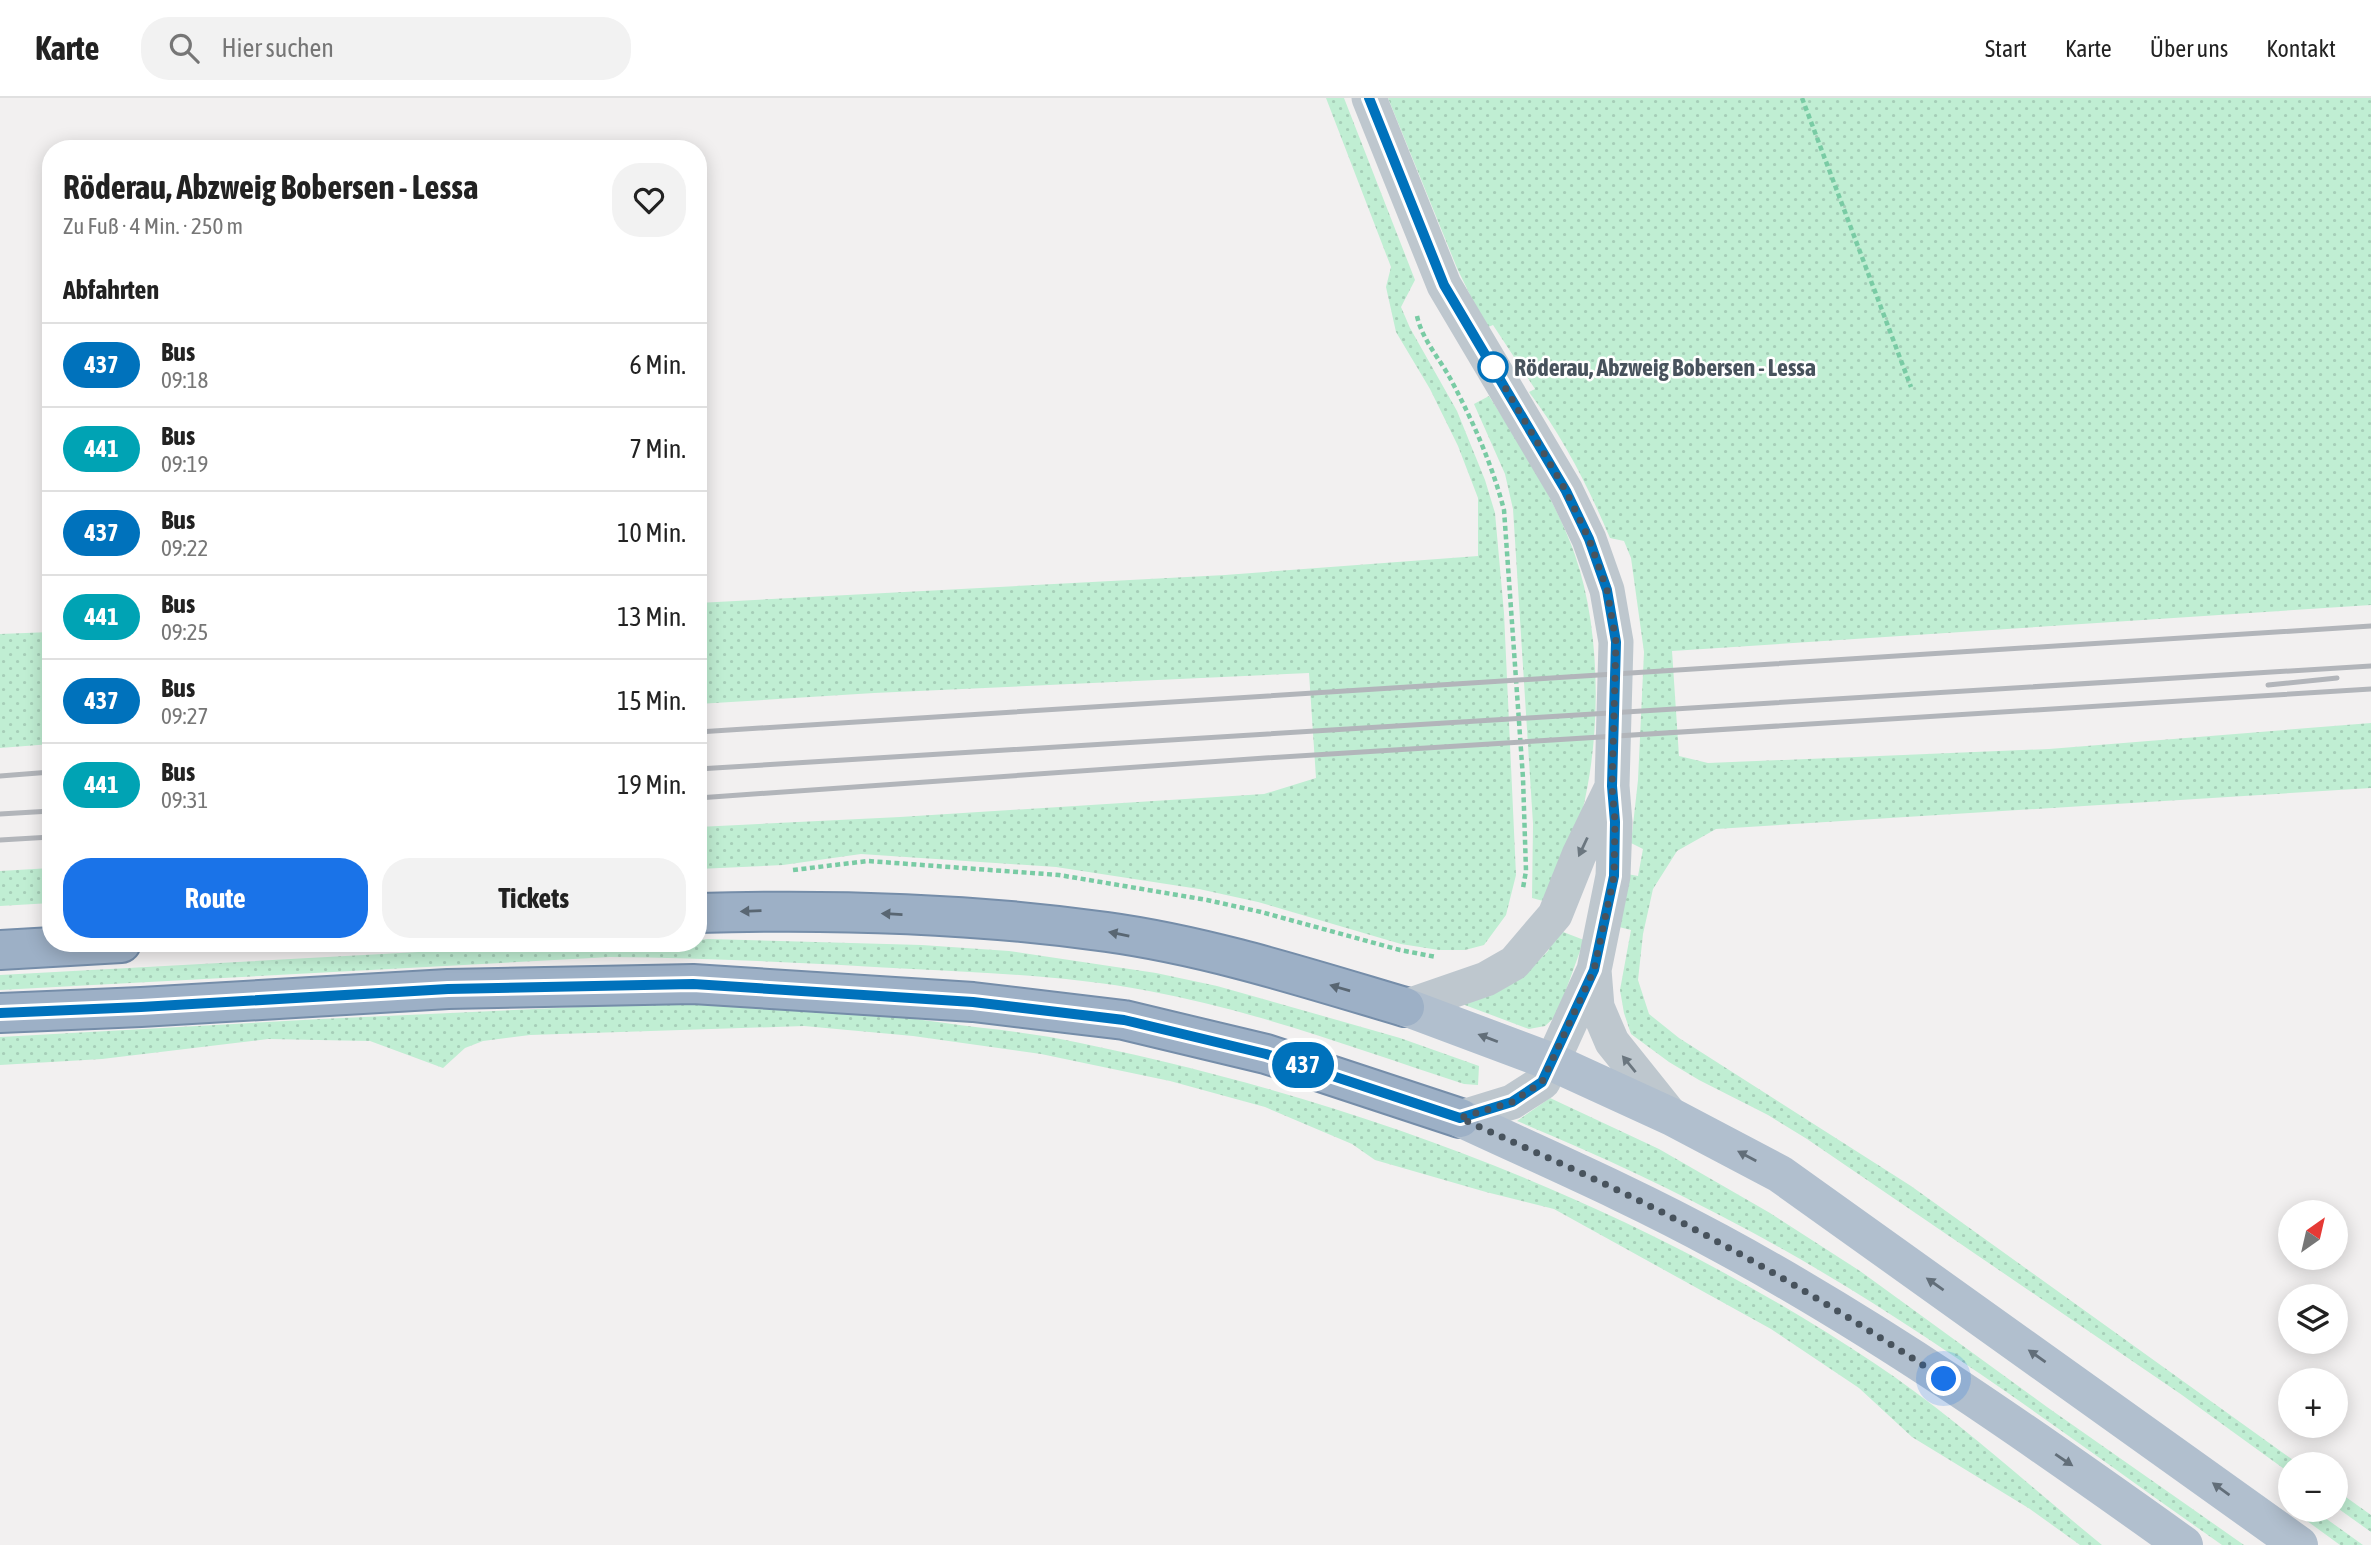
<!DOCTYPE html>
<html lang="de">
<head>
<meta charset="utf-8">
<style>
  :root { --surface:#fff; --page:#f2f2f2; --text:#222; --muted:#767676; --line:#e0e0e0; --accent:#1a73e8 }
  body { margin:0; font-family:"Asap Condensed",sans-serif; background:var(--page); color:var(--text); height:100vh; display:flex; flex-direction:column; font-size:26px; white-space:nowrap }
  * { box-sizing:border-box; margin:0 }
  p { font-size:23px; color:var(--muted) }
  .icon { flex:none; width:38px; height:38px; fill:none; stroke:currentColor; stroke-width:2; stroke-linecap:round; stroke-linejoin:round }
  .map { position:relative; flex:1; overflow:hidden }
  .drawer { position:absolute; left:42px; top:42px; width:665px; height:812px; display:flex; flex-direction:column; background:var(--surface); border-radius:28px; box-shadow:0 4px 18px #0003 }
  .drawer>* { flex:none }
  .badge { padding:0 14px; border-radius:23px; font-size:24px; line-height:46px }
  .needle { width:46px; rotate:34deg }
  .tools { position:absolute; left:2278px; top:1102px; display:grid; gap:14px }
  .tools a { display:grid; place-items:center; width:70px; height:70px; border-radius:50%; background:var(--surface); box-shadow:0 4px 18px #0003; font-size:35px }
  .you { position:absolute; width:35px; height:35px; margin:-18px; border:5px solid #fff; border-radius:50%; background:#1a73e8; box-shadow:0 0 0 10px #1a73e833 }
  .map>.badge { position:absolute; translate:-50% -50%; box-shadow:0 0 0 4px #fff }
  h2 { padding:0 21px; font-size:26px; line-height:63px }
  .round { display:grid; place-items:center; flex:none; width:74px; height:74px; border-radius:28px; background:var(--page) }
  .head { display:flex; align-items:center; justify-content:space-between; height:119px; padding:0 21px }
  h1 { font-size:33px; font-weight:700; line-height:52px }
  .primary-button { display:flex; gap:14px; margin-top:auto; padding:14px 21px }
  .primary-button a { flex:1; height:80px; border-radius:28px; background:var(--accent); color:#fff; font-size:28px; font-weight:700; line-height:80px; text-align:center }
  .primary-button a+a { background:var(--page); color:var(--text) }
  ul { padding:0; list-style:none }
  li { display:flex; align-items:center; gap:21px; height:84px; padding:0 21px; border-top:2px solid var(--line) }
  li div { flex:1 }
  li b { display:block; font-size:26px }
  li em { font-style:normal }
  li .badge { min-width:77px; font-weight:700; text-align:center }
  header { display:flex; align-items:center; gap:42px; box-sizing:border-box; height:98px; padding:0 35px; background:var(--surface); border-bottom:2px solid var(--line) }
  header strong { font-size:33px }
  nav { display:flex; gap:38px; margin-inline-start:auto; font-size:24px }
  .search { width:490px; height:63px; background:var(--page); display:flex; align-items:center; gap:18px; box-sizing:border-box; padding:0 24px; border-radius:28px; color:var(--muted); font-size:26px }
  .map>svg:first-child { display:block }
  .grass { fill:url(#grass-dots) }
  .lines { fill:none; stroke-linecap:round; stroke-linejoin:round }
  .trunk-casing { stroke:#758da9; stroke-width:42 }
  .path { stroke:#79cba4; stroke-width:4.5; stroke-dasharray:5 3.5; stroke-linecap:butt }
  .minor { stroke:#bec7ce; stroke-width:35 }
  .primary { stroke:#b1bfce; stroke-width:38 }
  .trunk { stroke:#9db0c6; stroke-width:38 }
  .rail { stroke:#b2b5ba; stroke-width:5 }
  .oneway { fill:#6b767f }
  .oneway2 { fill:#596672 }
  .oneway3 { fill:#626e79 }
  .line-casing { stroke:#fff; stroke-width:16 }
  .line { stroke:#0072bc; stroke-width:10 }
  .walk { stroke:#48535d; stroke-width:7; stroke-dasharray:0 12.6 }
  .stop-dot { fill:#fff; stroke:#0072bc; stroke-width:3.5 }
  .labels { text-anchor:middle; dominant-baseline:central; stroke-width:5; stroke-linejoin:round; paint-order:stroke }
  .stop-label { font-size:24px; font-weight:bold; fill:#48535d; stroke:#fff; text-anchor:start }
</style>
</head>
<body>
<header>
<strong>Karte</strong>
<div class="search"><svg class="icon" aria-label="search" viewBox="0 0 24 24"><circle cx="10" cy="10" r="6"/><path d="M15 15l6 6"/></svg>Hier suchen</div>
<nav><a>Start</a><a>Karte</a><a>Über uns</a><a>Kontakt</a></nav>
</header>
<div class="map">
<svg width="2371" height="1447" viewBox="0 0 2371 1447">
  <defs>
    <pattern id="grass-dots" width="8" height="8" patternUnits="userSpaceOnUse" patternTransform="scale(1.75)"><rect width="8" height="8" fill="#c0eed3"/><path d="M2 2h.1M6 6h.1" fill="none" stroke="#a6ceb8" stroke-width="1.8" stroke-linecap="round"/></pattern>
  </defs>
  <rect width="100%" height="100%" fill="#f2f0f0"/>
  <!-- grass -->
  <path class="grass" d="M 1326,0 L 1344,0 L 1415,182 L 1401,209 L 1410,230 L 1457,313 L 1485,382 L 1495,415 L 1504,515 L 1516,777 L 1506,817 L 1484,847 L 1465,852 L 1439,852 L 1401,846 L 1258,804 L 1199,791 L 1056,769 L 861,756 L 783,767 L 698,771 L 698,729 L 900,719 L 1264,696 L 1316,680 L 1309,575 L 874,595 L 698,606 L 698,505 L 1225,477 L 1478,458 L 1478,400 L 1458,348 L 1430,291 L 1396,234 L 1386,189 L 1391,169 Z
    M 1388,0 L 2371,0 L 2371,507 L 1672,553 L 1679,658 L 1708,665 L 2049,651 L 2371,625 L 2371,690 L 1716,731 L 1677,753 L 1653,791 L 1643,836 L 1638,882 L 1649,916 L 1679,940 L 1911,1088 L 2300,1367 L 2291,1367 L 2291,1376 L 2182,1297 L 1807,1041 L 1768,1017 L 1699,982 L 1669,964 L 1631,936 L 1624,915 L 1620,892 L 1631,832 L 1615,828 L 1627,776 L 1638,778 L 1643,751 L 1631,745 L 1638,682 L 1644,554 L 1631,460 L 1624,443 L 1610,440 C 1588,388 1563,339 1529,294 L 1535,291 L 1493,227 L 1486,230 L 1457,170 Z
    M 1489,298 C 1521,348 1555,401 1575,457 C 1605,543 1602,671 1569,756 C 1563,772 1554,788 1547,804 L 1532,800 L 1533,726 L 1513,411 L 1505,376 L 1474,306 Z
    M 51,534 L 51,646 L 0,650 L 0,536 Z
    M 51,770 L 51,805 L 0,808 L 0,773 Z
    M 1558,832 L 1584,842 L 1557,917 L 1545,928 L 1529,931 L 1454,903 L 1528,873 L 1548,853 Z
    M 708,841 L 922,847 L 1009,853 L 1156,875 L 1217,888 L 1323,918 L 1400,940 L 1479,968 L 1478,987 L 1464,986 C 1360,952 1257,913 1149,893 C 1071,878 992,875 912,871 C 811,865 711,860 610,859 L 0,892 L 0,877 L 581,845 L 698,845 L 698,842 Z
    M 622,907 C 681,907 741,905 800,909 C 849,911 898,919 945,925 C 980,930 1016,933 1050,939 C 1340,995 1628,1101 1874,1265 C 1955,1319 2027,1386 2102,1447 L 2080,1447 L 2030,1411 L 1912,1339 L 1859,1290 L 1771,1231 L 1554,1111 L 1486,1094 L 1375,1062 L 1352,1046 L 1265,1009 L 1170,983 L 1041,956 L 913,938 L 804,928 L 530,937 L 483,943 L 465,950 L 443,970 L 370,943 L 268,941 L 102,961 L 0,967 L 0,939 L 321,921 Z
    M 1550,1000 L 1659,1051 L 1770,1115 L 1860,1173 L 2047,1309 L 2244,1447 L 2222,1447 C 2067,1338 1914,1221 1746,1131 C 1672,1091 1595,1055 1517,1023 Z
    M 2336,1392 L 2371,1417 L 2371,1434 L 2336,1409 Z
    M 2297,1412 L 2314,1412 L 2363,1447 L 2340,1447 L 2303,1420 Z"/>
  <g class="lines">
    <!-- trunk casing -->
    <g class="trunk-casing">
      <path id="trunk" d="M 698,815 C 834,811 971,815 1107,834 C 1208,848 1307,880 1405,909
        M 0,852 L 121,845
        M 0,915 L 141,909 L 448,891 L 693,886 L 973,904 L 1124,922 L 1266,956 L 1460,1020"/>
    </g>
    <!-- path -->
    <path class="path" d="M 1802,0 L 1911,289
      M 1417,218 C 1422,241 1439,260 1450,280 C 1473,323 1492,366 1504,412 L 1523,680 L 1526,773 L 1523,790
      M 793,772 L 868,763 L 1059,777 L 1207,802 L 1261,814 L 1400,852 L 1436,859"/>
    <!-- minor -->
    <path class="minor" d="M 1369,0 L 1444,187 L 1566,393 L 1589,441 L 1607,492 L 1616,544 L 1612,688 L 1615,725 L 1613,778 L 1594,872 L 1543,984 L 1512,1004 L 1460,1020
      M 1594,872 L 1597,909 L 1612,944 L 1672,1019
      M 1405,909 L 1486,881 L 1514,865 L 1555,817 L 1579,757 L 1611,691"/>
    <!-- primary -->
    <path class="primary" d="M 1405,909 L 1552,964 L 1672,1019 L 1780,1076 L 2299,1447
      M 1460,1020 C 1546,1060 1634,1098 1718,1144 C 1881,1232 2033,1339 2184,1447"/>
    <!-- trunk -->
    <use href="#trunk" class="trunk"/>
    <!-- rail -->
    <path class="rail" d="M 2268,587 L 2337,580
      M 698,634 L 2371,528
      M 698,671 L 2371,568
      M 0,678 L 51,674
      M 698,700 L 1265,660 L 2371,591
      M 0,716 L 51,713
      M 0,742 L 51,739"/>
  </g>
  <!-- one-way arrows -->
  <defs><path id="oneway-solid" d="M-6-.8H1V-3.2L6.5 0L1 3.2V.8H-6Z" transform="scale(1.75)"/></defs>
  <g class="oneway">
    <use href="#oneway-solid" transform="translate(1583 749) rotate(115)"/>
    <use href="#oneway-solid" transform="translate(1629 966) rotate(-129)"/>
  </g>
  <g class="oneway2">
    <use href="#oneway-solid" transform="translate(751 813) rotate(178)"/>
    <use href="#oneway-solid" transform="translate(892 816) rotate(-177)"/>
    <use href="#oneway-solid" transform="translate(1119 836) rotate(-169)"/>
    <use href="#oneway-solid" transform="translate(1340 890) rotate(-164)"/>
  </g>
  <g class="oneway3">
    <use href="#oneway-solid" transform="translate(1488 940) rotate(-159)"/>
    <use href="#oneway-solid" transform="translate(1747 1058) rotate(-152)"/>
    <use href="#oneway-solid" transform="translate(1935 1186) rotate(-145)"/>
    <use href="#oneway-solid" transform="translate(2037 1258) rotate(-145)"/>
    <use href="#oneway-solid" transform="translate(2064 1362) rotate(34)"/>
    <use href="#oneway-solid" transform="translate(2221 1391) rotate(-144)"/>
  </g>
  <g class="lines">
    <!-- line casing -->
    <g class="line-casing">
      <path id="line" d="M 0,915 L 141,909 L 448,891 L 693,886 L 973,904 L 1124,922 L 1266,956 L 1460,1020 L 1512,1004 L 1542,984 L 1594,872 L 1614,778 L 1615,724 L 1612,688 L 1616,544 L 1607,492 L 1589,441 L 1566,393 L 1444,187 L 1369,0"/>
    </g>
    <!-- line -->
    <use href="#line" class="line"/>
    <!-- walk -->
    <path class="walk" d="M 1493,269 L 1566,393 L 1589,441 L 1607,492 L 1616,544 L 1612,688 L 1615,724 L 1614,778 L 1594,872 L 1542,984 L 1512,1004 L 1460,1020 C 1521,1048 1584,1075 1644,1105 C 1747,1157 1848,1217 1944,1281"/>
  </g>
  <!-- markers -->
  <circle class="stop-dot" cx="1493" cy="269" r="14"/>
  <g class="labels">
    <!-- stop labels -->
    <g class="stop-label">
      <text x="1514" y="269">Röderau, Abzweig Bobersen - Lessa</text>
    </g>
  </g>
</svg>
<div class="tools">
<a><svg class="needle" viewBox="-14 -14 28 28"><path d="M0-13l5 13h-10z" fill="#e53935"/><path d="M0 13l5-13h-10z" fill="#767676"/></svg></a>
<a><svg class="icon" aria-label="layers" viewBox="0 0 24 24"><path d="M12 4l9 5-9 5-9-5zM3 14l9 5 9-5"/></svg></a>
<a>+</a>
<a>−</a>
</div>
<div class="you" style="left:1944px;top:1281px"></div>
<b class="badge" style="left:1303px;top:967px;background:#0072bc;color:#fff">437</b>
<section class="drawer">
<div class="head"><div><h1>Röderau, Abzweig Bobersen - Lessa</h1><p>Zu Fuß · 4 Min. · 250 m</p></div><a class="round"><svg class="icon" aria-label="heart" viewBox="0 0 24 24"><path d="M12 20l-8-8c-3-5 5-10 8-4 3-6 11-1 8 4z"/></svg></a></div>
<h2>Abfahrten</h2>
<ul>
<li><span class="badge" style="background:#0072bc;color:#fff">437</span><div><b>Bus</b><p>09:18</p></div><em>6 Min.</em></li>
<li><span class="badge" style="background:#00a3b4;color:#fff">441</span><div><b>Bus</b><p>09:19</p></div><em>7 Min.</em></li>
<li><span class="badge" style="background:#0072bc;color:#fff">437</span><div><b>Bus</b><p>09:22</p></div><em>10 Min.</em></li>
<li><span class="badge" style="background:#00a3b4;color:#fff">441</span><div><b>Bus</b><p>09:25</p></div><em>13 Min.</em></li>
<li><span class="badge" style="background:#0072bc;color:#fff">437</span><div><b>Bus</b><p>09:27</p></div><em>15 Min.</em></li>
<li><span class="badge" style="background:#00a3b4;color:#fff">441</span><div><b>Bus</b><p>09:31</p></div><em>19 Min.</em></li>
</ul>
<div class="primary-button"><a>Route</a><a>Tickets</a></div>
</section>
</div>
</body>
</html>
